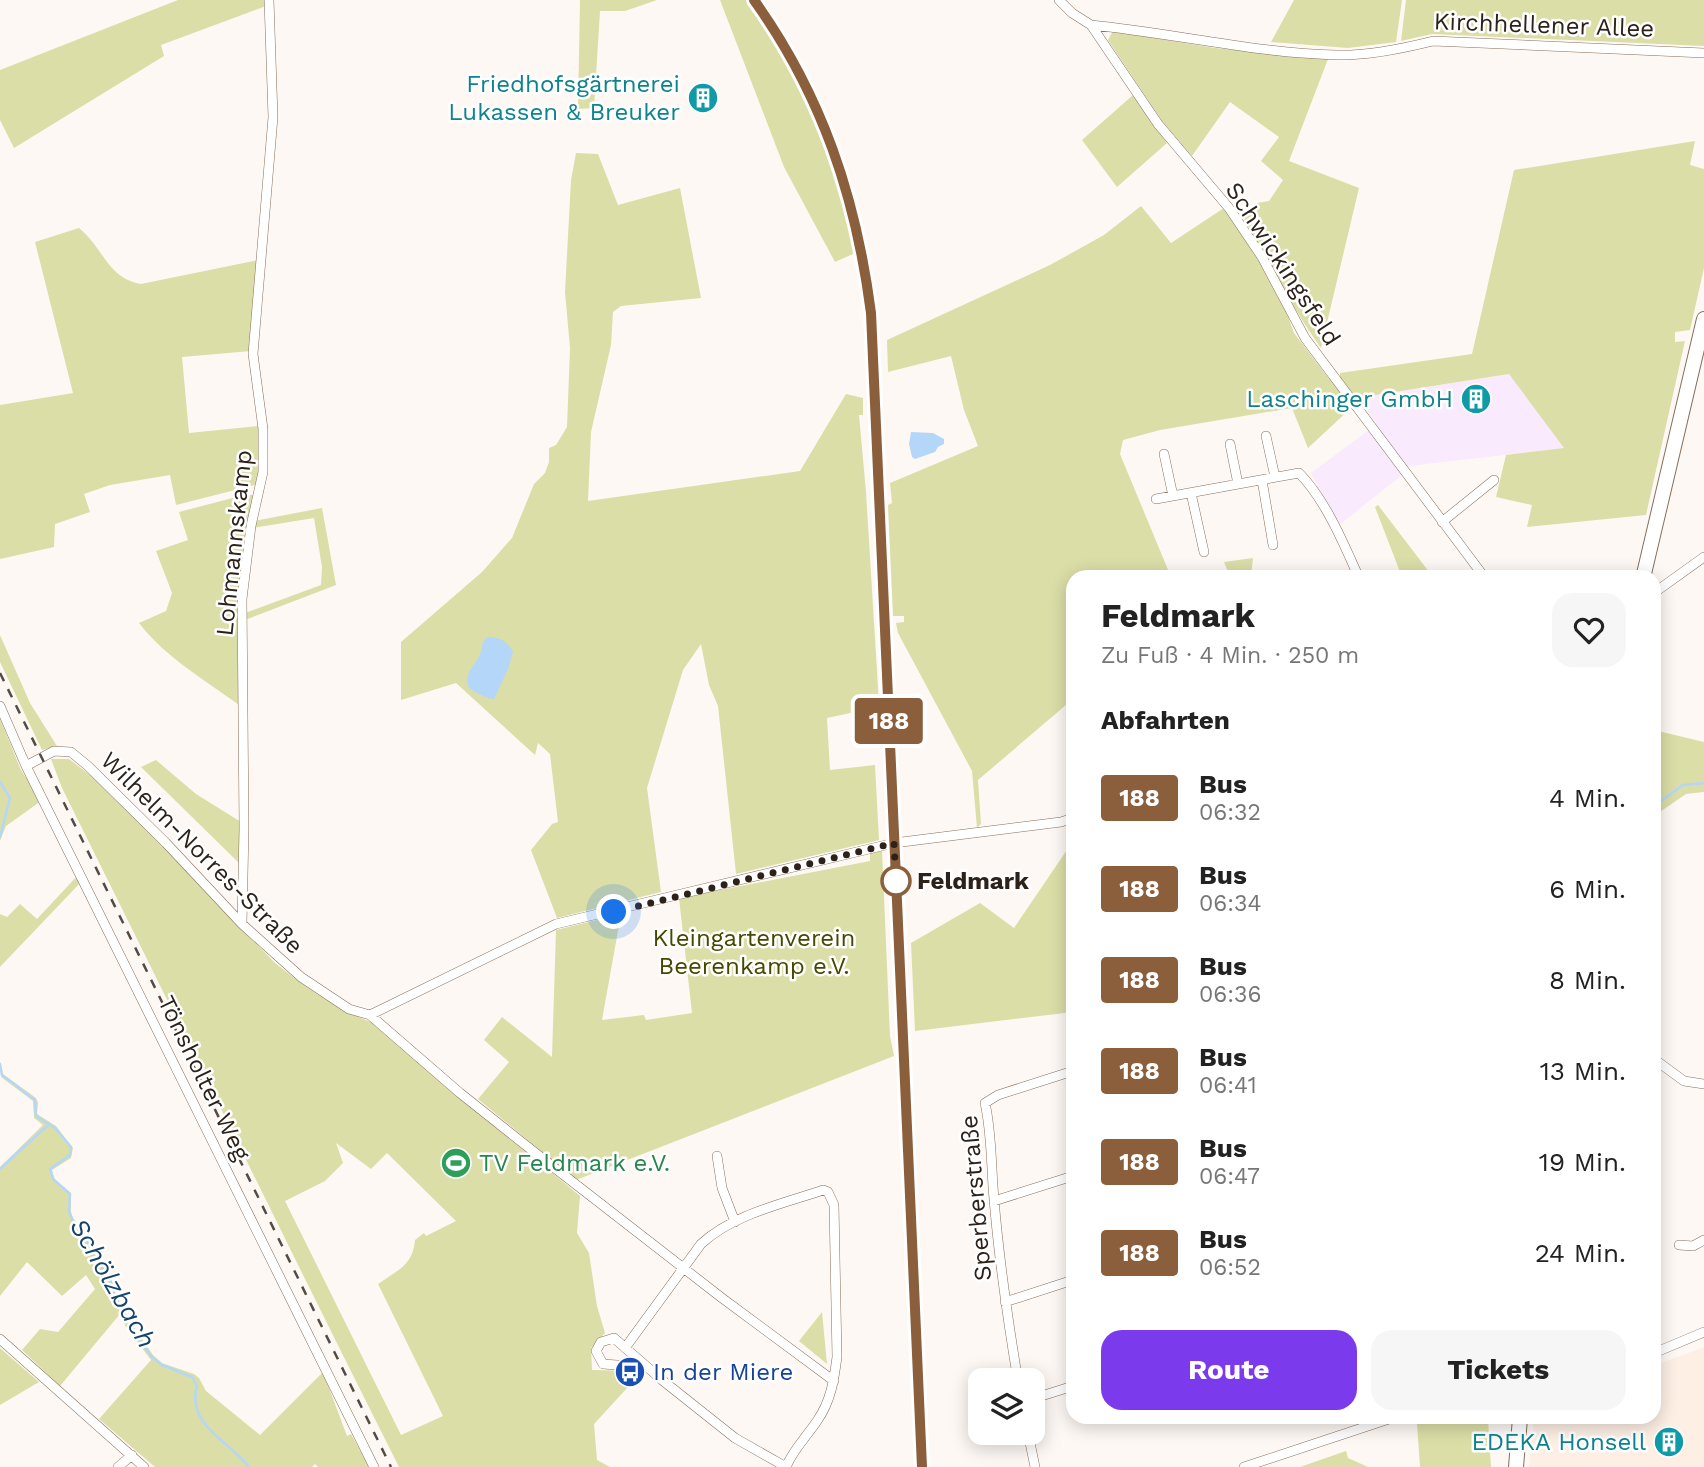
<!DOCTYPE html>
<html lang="de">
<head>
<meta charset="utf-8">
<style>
  :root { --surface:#fff; --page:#f6f6f6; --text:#222; --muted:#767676; --accent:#7c3aed }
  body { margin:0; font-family:"Work Sans",sans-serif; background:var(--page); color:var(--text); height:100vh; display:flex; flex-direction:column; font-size:26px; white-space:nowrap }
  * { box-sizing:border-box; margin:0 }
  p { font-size:23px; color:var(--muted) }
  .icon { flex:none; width:38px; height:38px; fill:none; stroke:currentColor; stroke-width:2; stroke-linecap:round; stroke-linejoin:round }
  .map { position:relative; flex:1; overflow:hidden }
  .panel { position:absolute; left:1066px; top:570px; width:595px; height:854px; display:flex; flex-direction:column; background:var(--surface); border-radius:21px; box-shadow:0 4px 18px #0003 }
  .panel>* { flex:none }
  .badge { padding:0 14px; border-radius:5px; font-size:24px; line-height:46px }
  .tools { position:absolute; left:968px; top:1368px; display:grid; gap:14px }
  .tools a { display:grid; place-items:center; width:77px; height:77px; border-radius:14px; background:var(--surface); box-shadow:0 4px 18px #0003; font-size:35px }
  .you { position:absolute; width:35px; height:35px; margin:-18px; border:5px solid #fff; border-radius:50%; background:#1a73e8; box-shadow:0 0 0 10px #1a73e833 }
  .map>.badge { position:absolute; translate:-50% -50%; box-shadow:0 0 0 4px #fff }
  h2 { padding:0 35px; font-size:26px; line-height:63px }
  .round { display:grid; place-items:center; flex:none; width:74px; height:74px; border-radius:21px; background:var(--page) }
  .summary { display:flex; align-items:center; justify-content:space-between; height:119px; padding:0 35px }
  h1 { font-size:33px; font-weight:700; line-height:52px }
  .button { display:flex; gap:14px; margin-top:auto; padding:14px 35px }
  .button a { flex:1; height:80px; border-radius:21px; background:var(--accent); color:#fff; font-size:28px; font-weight:700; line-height:80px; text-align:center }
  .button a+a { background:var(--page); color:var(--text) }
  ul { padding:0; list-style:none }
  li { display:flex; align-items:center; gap:21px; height:91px; padding:0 35px }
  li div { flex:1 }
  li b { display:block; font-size:26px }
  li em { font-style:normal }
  li .badge { min-width:77px; font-weight:700; text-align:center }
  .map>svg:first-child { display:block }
  .built { fill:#fdefe4 }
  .industrial { fill:#f9eafd }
  .green { fill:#dbdea7; fill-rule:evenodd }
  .water { fill:#b4d7f9 }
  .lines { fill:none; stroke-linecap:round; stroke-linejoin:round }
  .stream { stroke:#b4d7f9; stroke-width:2.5 }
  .street-casing { stroke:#886f5b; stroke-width:10 }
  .secondary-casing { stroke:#886f5b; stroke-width:14 }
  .primary-casing { stroke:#886f5b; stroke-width:16 }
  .street { stroke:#fff; stroke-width:9 }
  .secondary { stroke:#fff; stroke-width:12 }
  .primary { stroke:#fff; stroke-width:14 }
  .rail { stroke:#554b44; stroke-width:2.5; stroke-dasharray:9 9; stroke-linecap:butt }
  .line-casing { stroke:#fff; stroke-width:16 }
  .line { stroke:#8b5e3c; stroke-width:10 }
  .walk { stroke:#2d221a; stroke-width:7; stroke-dasharray:0 12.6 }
  .stop-dot { fill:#fff; stroke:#8b5e3c; stroke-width:3.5 }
  .labels { text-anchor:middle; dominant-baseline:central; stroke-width:5; stroke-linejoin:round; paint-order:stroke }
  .street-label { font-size:24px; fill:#2d221a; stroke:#fff }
  .culture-label { font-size:24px; fill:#0d838f; stroke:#fff; text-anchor:end }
  .stop-label { font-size:24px; font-weight:bold; fill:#2d221a; stroke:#fff; text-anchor:start }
  .park-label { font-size:24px; fill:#474800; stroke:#fff }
  .leisure-label { font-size:24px; fill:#27864d; stroke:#fff; text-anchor:start }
  .transit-label { font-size:24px; fill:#164399; stroke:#fff; text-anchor:start }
  .water-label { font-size:26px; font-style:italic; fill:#14436b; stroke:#fff }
</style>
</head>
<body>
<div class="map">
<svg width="1704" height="1467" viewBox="0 0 1704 1467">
  <rect width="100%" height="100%" fill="#fef8f4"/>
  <!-- built -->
  <path class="built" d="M 1704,1347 L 1704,1467 L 1529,1467 L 1534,1418 L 1654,1418 L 1654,1366 Z"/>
  <!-- industrial -->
  <path class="industrial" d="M 1510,374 L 1564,448 L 1409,466 L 1402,475 L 1338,526 L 1311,473 L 1377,424 L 1361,401 L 1369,396 Z"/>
  <!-- green -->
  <path class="green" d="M 178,0 L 267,0 L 266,6 L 161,45 L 164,56 L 14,148 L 0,120 L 0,70 Z
    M 580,0 L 657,0 L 625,11 L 600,11 L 594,108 L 578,109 Z
    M 720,0 L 746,0 C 802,83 833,155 855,253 L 835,262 L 784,167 Z
    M 1294,0 L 1402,0 L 1396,42 L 1348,48 L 1271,42 Z
    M 1406,0 L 1704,0 L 1704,46 L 1432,34 L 1401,41 Z
    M 1113,31 L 1215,48 L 1328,59 L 1289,161 L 1359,188 L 1321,348 C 1292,308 1270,263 1244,219 L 1257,203 L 1269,201 L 1283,180 L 1261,161 L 1279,137 L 1230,102 L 1192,156 L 1162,121 L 1108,40 Z
    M 1133,95 L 1167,143 L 1117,187 L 1082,140 Z
    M 1695,141 L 1690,165 L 1704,169 L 1704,268 L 1690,330 L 1675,332 L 1675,342 L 1685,341 L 1646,515 L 1527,527 L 1532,505 L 1496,497 L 1506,455 L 1564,448 L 1509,374 L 1369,396 L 1350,409 L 1308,448 L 1292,408 L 1160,430 L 1123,440 L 1120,454 L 1171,577 L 1073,578 L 1073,676 L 1071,678 L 1073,699 L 978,780 L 981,824 L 977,828 L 972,771 L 898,633 L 896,623 L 904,622 L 904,616 L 893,616 L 888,505 L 892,503 L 890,483 L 978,446 L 964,410 L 951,356 L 888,372 L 887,340 L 1050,265 L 1104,235 L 1141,206 L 1171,243 L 1224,208 L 1270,278 L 1282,300 L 1294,333 L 1329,379 L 1340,376 L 1340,373 L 1472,354 L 1514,170 Z
    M 576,153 L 598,154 L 618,205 L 680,188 L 701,298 L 621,306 L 613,312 L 611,345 L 591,432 L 588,501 L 800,471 L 846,394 L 863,398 L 863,415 L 859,415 L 866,492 L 881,736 L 877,737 L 873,723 L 865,722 L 864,710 L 827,718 L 830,770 L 875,765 L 879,840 L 736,874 L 718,706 L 709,685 L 701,644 L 683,670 L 647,788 L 661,892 L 557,918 L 531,850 L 552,824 L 558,822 L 550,754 L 538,743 L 535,755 L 456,683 L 401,700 L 401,642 L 482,572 L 512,538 L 534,484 L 545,473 L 549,462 L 549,448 L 556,445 L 567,427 L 570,348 L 565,292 L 571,180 Z
    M 79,228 C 103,247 107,278 141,284 L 258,260 L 251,351 L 182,357 L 189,433 L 259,426 C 261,446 264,466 255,485 L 176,505 L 170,475 L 110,485 L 84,494 L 90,512 L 55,524 L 54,547 L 0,559 L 0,405 L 73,393 L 35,242 Z
    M 244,495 L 253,495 L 248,528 L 239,705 C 205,680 165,657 139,623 L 166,611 L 172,593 L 156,551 L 188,540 L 179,512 Z
    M 1378,505 L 1433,577 L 1402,577 L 1375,507 Z
    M 322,508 L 336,585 L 245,620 L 245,613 L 321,585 L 322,567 L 314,518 L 253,528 L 254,521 Z
    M 1253,558 L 1251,577 L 1230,577 L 1224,562 Z
    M 0,635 L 30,703 L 57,746 L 42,750 L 0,662 Z
    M 0,719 L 21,770 L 41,801 L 6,826 L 0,841 Z
    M 1654,730 L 1704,742 L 1704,792 L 1686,794 L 1654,816 Z
    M 51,759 L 69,759 L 102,784 L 274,962 C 303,986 336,1009 371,1022 L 580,1196 L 577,1233 L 589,1253 L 597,1306 L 605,1333 L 591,1348 L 592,1370 L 636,1371 L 640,1374 L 594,1424 L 597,1460 L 610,1467 L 399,1467 C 285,1241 175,1014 62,788 ZM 336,1143 L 371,1169 L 387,1153 L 456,1221 L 426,1236 L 424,1233 L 415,1240 C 413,1265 398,1270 378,1284 L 443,1416 L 401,1435 L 285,1201 L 325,1181 L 343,1163 Z
    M 156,760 L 196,794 L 241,822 L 239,863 L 141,767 Z
    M 1073,841 L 1073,1012 L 915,1031 L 911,943 L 980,903 L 1014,928 Z
    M 882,850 L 890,1036 L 894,1056 L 576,1180 L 478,1099 L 509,1062 L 484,1040 L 502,1017 L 552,1057 L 556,930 L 621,914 L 602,1020 L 644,1015 L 646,1020 L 692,1013 L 679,898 L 870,861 L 870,852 Z
    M 79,874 L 82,881 L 0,967 L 0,914 L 7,917 L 20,904 L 37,919 Z
    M 0,1061 L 3,1074 L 36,1098 L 38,1103 L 37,1114 L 56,1126 L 73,1148 L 71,1158 L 52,1170 L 55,1180 L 71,1193 L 71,1212 L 73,1218 L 86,1236 L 94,1253 L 109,1271 L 116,1296 L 131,1323 L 153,1355 L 162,1363 L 194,1374 L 199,1378 L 206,1391 L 260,1435 L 323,1372 L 347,1436 L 351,1434 L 369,1467 L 318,1467 L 315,1464 L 312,1467 L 155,1467 L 99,1419 L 151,1360 L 126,1327 L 120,1314 L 60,1386 L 22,1350 L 40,1329 L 58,1332 L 95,1289 L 86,1275 L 62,1296 L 27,1262 L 0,1296 L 0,1167 L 43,1125 L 34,1118 L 33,1101 L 1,1077 Z
    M 822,1312 L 827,1364 L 799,1341 Z
    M 0,1348 L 39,1382 L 0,1405 Z
    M 1488,1419 L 1491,1467 L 1420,1467 L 1417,1424 Z
    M 1346,1451 L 1348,1458 L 1368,1467 L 1300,1467 Z"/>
  <!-- water -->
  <path class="water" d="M 911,432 L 933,433 L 944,439 L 944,444 L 938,447 L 935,452 L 915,459 L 912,457 L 909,444 Z
    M 487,637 C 499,637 508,641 513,652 L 508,669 L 494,699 C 486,699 475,692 469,688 C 463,672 475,667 480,654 C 483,646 481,643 487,637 Z"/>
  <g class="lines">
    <!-- stream -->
    <path class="stream" d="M 0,782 L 10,798 L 0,837
      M 1654,806 L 1683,785 L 1704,783
      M 0,1064 L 2,1075 L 35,1100 L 36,1116 L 55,1128 L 71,1147 L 70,1155 L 50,1169 L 53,1179 L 70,1194 L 69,1211 L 72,1219 L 84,1236 L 93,1256 L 106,1273 L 112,1283 L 115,1296 L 138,1338 L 152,1357 L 162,1365 L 192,1377 L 197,1386 C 186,1425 229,1441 249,1467
      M 0,1169 L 49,1124
      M 1345,1418 L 1345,1420"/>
    <!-- street casing -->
    <g class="street-casing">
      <path id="street" d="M 1059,0 L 1072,13 L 1091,25 L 1158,124 L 1229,208 L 1262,257 L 1305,338 L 1485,578
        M 1091,25 C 1173,33 1254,53 1337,55 C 1367,56 1405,48 1433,41 L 1704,53
        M 1266,436 L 1275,477
        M 1230,444 L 1238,484
        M 1164,454 L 1173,496
        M 1262,480 L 1273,545
        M 1191,493 L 1204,552
        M 1156,499 L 1299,473 C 1325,499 1344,544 1359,578
        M 1442,522 L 1494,480
        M 1654,591 L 1658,590 L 1704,557
        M 0,706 L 26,766 L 374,1467
        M 26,766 L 54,751 L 71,752 L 88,766 L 166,843 L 242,924 L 301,977 L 349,1009 L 370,1015 L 460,1093 L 538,1155 L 722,1298 L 834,1381
        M 242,924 L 244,828 L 242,599 L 251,526 L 263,472 L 263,429 L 253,354 L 273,117 L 269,0
        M 370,1015 L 556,924 L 894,843 L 1061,822 L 1073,818
        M 1654,1059 L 1684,1081 L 1704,1084
        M 717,1156 L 722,1188 L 735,1222
        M 994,1201 L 1073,1176
        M 1679,1245 L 1693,1246 L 1704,1240
        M 1005,1302 L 1073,1280
        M 0,1339 L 144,1467
        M 625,1348 L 701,1244 C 733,1214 783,1204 823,1190 L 828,1192 L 834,1205 L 837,1357 C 834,1380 831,1401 817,1421 C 807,1436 793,1450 786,1467
        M 1654,1353 L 1704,1332
        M 645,1367 L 603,1364 L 596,1351 L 601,1342 L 614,1338 L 662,1380 L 735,1438 L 786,1467
        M 1018,1381 C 1008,1321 999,1260 994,1199 C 991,1167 992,1134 985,1103 L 998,1095 L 1073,1071
        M 1032,1399 L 1073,1386
        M 1028,1433 L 1035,1467
        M 118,1467 L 132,1455
        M 1244,1467 L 1392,1418"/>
    </g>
    <!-- secondary casing -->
    <g class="secondary-casing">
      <path id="secondary" d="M 754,0 C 823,97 855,196 871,313 L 922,1467"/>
    </g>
    <!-- primary casing -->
    <g class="primary-casing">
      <path id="primary" d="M 1643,578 L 1704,319
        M 1516,1467 L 1520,1418"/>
    </g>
    <!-- street -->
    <use href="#street" class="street"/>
    <!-- secondary -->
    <use href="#secondary" class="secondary"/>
    <!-- primary -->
    <use href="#primary" class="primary"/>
    <!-- rail -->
    <path class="rail" d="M 0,673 L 391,1467"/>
  </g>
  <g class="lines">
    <!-- line casing -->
    <g class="line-casing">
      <path id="line" d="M 754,0 C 822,95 856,197 871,313 L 922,1467"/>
    </g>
    <!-- line -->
    <use href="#line" class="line"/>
    <!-- walk -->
    <path class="walk" d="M 614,912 L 894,843 L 896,881"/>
  </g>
  <!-- icons -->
  <defs>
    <g id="building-disc" transform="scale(1.575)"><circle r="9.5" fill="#0f9aa8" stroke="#fff"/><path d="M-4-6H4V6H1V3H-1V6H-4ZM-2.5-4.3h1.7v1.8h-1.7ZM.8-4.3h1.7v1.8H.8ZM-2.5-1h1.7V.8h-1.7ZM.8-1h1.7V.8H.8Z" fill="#fff"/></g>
    <g id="stadium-disc" transform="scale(1.575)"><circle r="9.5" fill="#2e9e5b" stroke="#fff"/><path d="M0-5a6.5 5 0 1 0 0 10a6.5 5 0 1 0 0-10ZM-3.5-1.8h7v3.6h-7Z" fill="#fff"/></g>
    <g id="bus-disc" transform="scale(1.575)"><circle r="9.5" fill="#1a4fb4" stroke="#fff"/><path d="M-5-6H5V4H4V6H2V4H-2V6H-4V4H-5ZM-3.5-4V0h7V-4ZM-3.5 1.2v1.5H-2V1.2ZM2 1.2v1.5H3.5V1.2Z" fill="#fff"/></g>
  </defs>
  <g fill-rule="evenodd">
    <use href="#building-disc" x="703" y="98"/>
    <use href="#building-disc" x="1476" y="399"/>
    <use href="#stadium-disc" x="456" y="1163"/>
    <use href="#bus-disc" x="630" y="1372"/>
    <use href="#building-disc" x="1669" y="1442"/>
  </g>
  <!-- markers -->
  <circle class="stop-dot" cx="896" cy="881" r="14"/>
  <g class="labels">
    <!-- street labels -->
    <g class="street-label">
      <text transform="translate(1544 25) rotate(2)">Kirchhellener Allee</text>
      <text transform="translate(1283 264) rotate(57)">Schwickingsfeld</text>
      <text transform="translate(234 543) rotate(-84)">Lohmannskamp</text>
      <text transform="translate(202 853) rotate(45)">Wilhelm-Norres-Straße</text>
      <text transform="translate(204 1078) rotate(64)">Tönsholter Weg</text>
      <text transform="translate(976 1198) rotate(-95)">Sperberstraße</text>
    </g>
    <!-- culture labels -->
    <g class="culture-label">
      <text x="680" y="84">Friedhofsgärtnerei<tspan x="680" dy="28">Lukassen &amp; Breuker</tspan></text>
      <text x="1453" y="399">Laschinger GmbH</text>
      <text x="1646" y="1442">EDEKA Honsell</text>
    </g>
    <!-- stop labels -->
    <g class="stop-label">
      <text x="917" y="881">Feldmark</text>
    </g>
    <!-- park labels -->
    <g class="park-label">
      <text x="754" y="938">Kleingartenverein<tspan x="754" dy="28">Beerenkamp e.V.</tspan></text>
    </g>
    <!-- leisure labels -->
    <g class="leisure-label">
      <text x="479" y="1163">TV Feldmark e.V.</text>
    </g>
    <!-- transit labels -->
    <g class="transit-label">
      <text x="653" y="1372">In der Miere</text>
    </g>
    <!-- water labels -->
    <g class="water-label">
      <text transform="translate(113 1283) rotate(60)">Schölzbach</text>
    </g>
  </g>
</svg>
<div class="tools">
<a><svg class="icon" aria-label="layers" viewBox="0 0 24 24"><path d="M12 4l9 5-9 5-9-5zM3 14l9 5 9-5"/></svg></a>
</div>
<div class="you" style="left:614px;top:912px"></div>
<b class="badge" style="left:889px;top:721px;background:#8b5e3c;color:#fff">188</b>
<section class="panel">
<div class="summary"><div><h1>Feldmark</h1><p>Zu Fuß · 4 Min. · 250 m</p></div><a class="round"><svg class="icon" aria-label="heart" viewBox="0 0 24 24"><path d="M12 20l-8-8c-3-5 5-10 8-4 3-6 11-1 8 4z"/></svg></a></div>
<h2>Abfahrten</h2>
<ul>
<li><span class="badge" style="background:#8b5e3c;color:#fff">188</span><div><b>Bus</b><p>06:32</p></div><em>4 Min.</em></li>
<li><span class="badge" style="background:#8b5e3c;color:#fff">188</span><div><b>Bus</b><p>06:34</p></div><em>6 Min.</em></li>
<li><span class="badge" style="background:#8b5e3c;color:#fff">188</span><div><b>Bus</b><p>06:36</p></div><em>8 Min.</em></li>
<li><span class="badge" style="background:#8b5e3c;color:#fff">188</span><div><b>Bus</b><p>06:41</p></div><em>13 Min.</em></li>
<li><span class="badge" style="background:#8b5e3c;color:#fff">188</span><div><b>Bus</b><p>06:47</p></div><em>19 Min.</em></li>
<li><span class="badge" style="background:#8b5e3c;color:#fff">188</span><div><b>Bus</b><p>06:52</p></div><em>24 Min.</em></li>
</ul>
<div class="button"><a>Route</a><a>Tickets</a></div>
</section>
</div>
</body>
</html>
